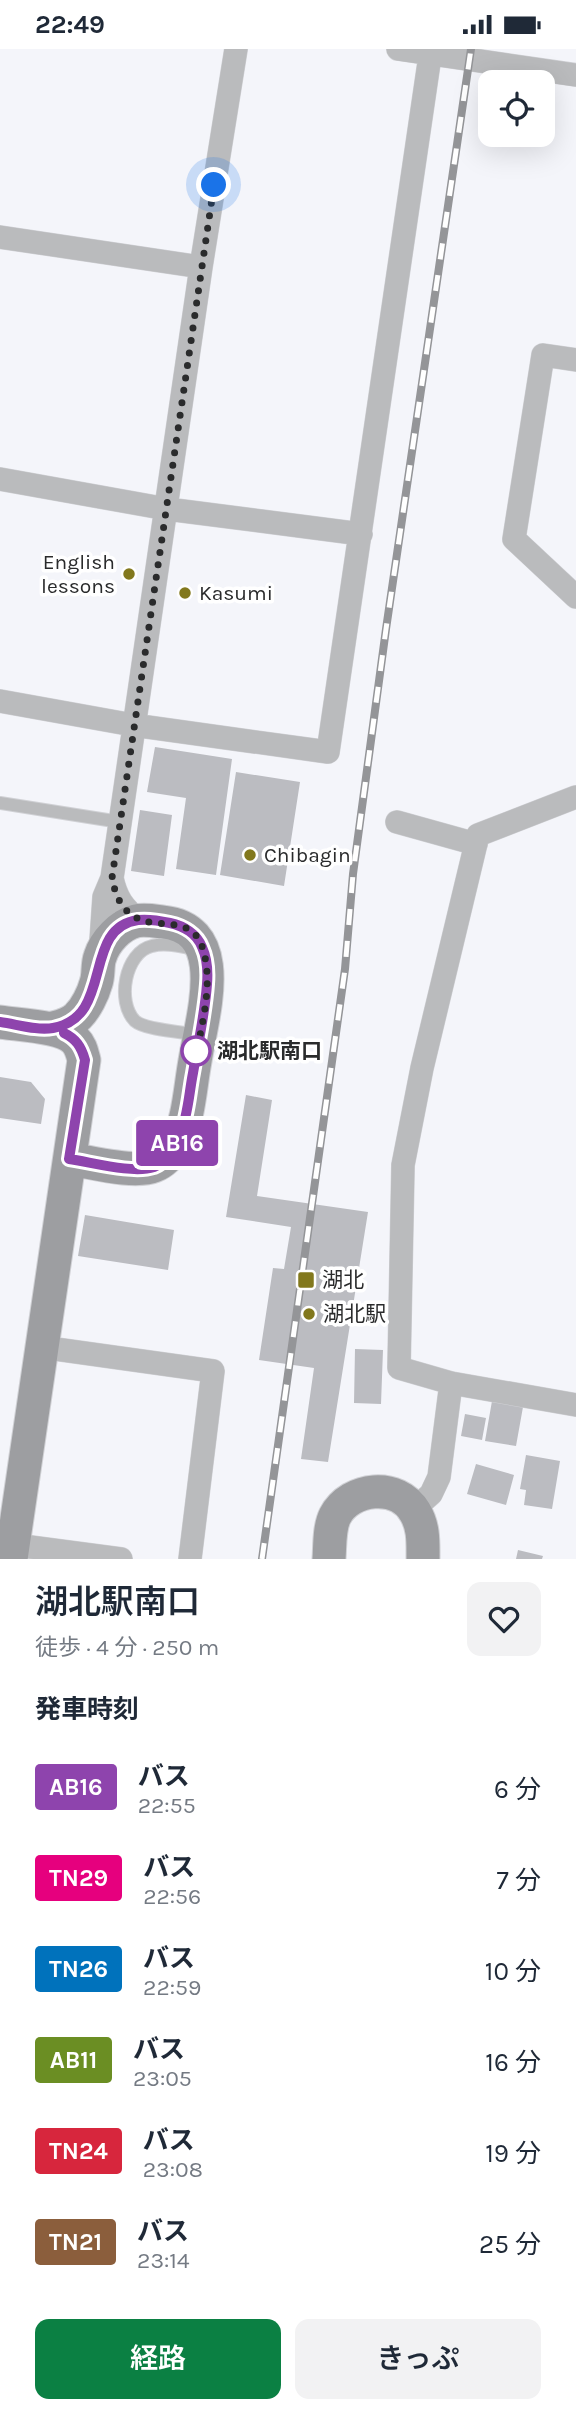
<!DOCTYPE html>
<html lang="ja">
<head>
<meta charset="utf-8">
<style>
  :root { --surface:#fff; --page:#f2f2f3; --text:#1f2937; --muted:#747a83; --accent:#0b8043 }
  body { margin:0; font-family:Karla,"Noto Sans JP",sans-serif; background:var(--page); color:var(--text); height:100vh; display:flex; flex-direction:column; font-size:26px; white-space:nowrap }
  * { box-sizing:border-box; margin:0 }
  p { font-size:23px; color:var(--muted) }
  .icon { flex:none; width:38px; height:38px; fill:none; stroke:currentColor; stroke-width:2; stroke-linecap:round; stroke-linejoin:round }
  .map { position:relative; height:1510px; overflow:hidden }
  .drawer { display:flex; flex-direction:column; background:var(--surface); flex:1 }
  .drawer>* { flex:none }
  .badge { padding:0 14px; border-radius:5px; font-size:24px; line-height:46px }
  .fabs { position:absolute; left:478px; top:21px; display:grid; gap:14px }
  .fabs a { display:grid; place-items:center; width:77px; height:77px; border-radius:14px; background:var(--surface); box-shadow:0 7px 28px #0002; font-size:35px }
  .you { position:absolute; width:35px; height:35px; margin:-18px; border:5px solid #fff; border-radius:50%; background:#1a73e8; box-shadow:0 0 0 10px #1a73e833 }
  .map>.badge { position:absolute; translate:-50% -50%; box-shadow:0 0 0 4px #fff }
  h2 { padding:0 35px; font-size:26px; line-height:63px }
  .round { display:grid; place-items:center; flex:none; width:74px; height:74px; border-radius:14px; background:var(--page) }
  .headline { display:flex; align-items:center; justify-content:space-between; height:119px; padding:0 35px }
  h1 { font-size:33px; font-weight:600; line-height:52px }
  .action { display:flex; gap:14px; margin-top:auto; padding:14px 35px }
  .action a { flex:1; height:80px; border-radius:14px; background:var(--accent); color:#fff; font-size:28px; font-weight:600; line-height:80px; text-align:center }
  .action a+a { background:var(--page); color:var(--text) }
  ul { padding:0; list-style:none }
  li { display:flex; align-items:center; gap:21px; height:91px; padding:0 35px }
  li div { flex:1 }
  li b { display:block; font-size:26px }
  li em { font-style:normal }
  li .badge { min-width:77px; font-weight:700; text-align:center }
  .status { display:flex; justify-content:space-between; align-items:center; height:49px; padding:0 35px; background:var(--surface); direction:ltr }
  .status svg { height:19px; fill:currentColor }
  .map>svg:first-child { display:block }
  .building { fill:#bbbcc1 }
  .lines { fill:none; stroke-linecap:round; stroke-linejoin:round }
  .lane-casing { stroke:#d0d1d5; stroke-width:14 }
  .street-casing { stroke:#d0d1d5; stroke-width:24 }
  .secondary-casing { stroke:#d0d1d5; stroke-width:35 }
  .lane { stroke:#babbbd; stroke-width:12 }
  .street { stroke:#babbbd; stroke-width:23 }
  .secondary { stroke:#9d9ea1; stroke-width:33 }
  .rail-casing { stroke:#949598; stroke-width:8 }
  .rail { stroke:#fff; stroke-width:5; stroke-dasharray:16; stroke-linecap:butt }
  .line-casing { stroke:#fff; stroke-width:16 }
  .line { stroke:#8e44ad; stroke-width:10 }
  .walk { stroke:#2a2b2c; stroke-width:7; stroke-dasharray:0 12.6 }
  .poi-dot { fill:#82781d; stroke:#fff; stroke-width:2.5 }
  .stop-dot { fill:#fff; stroke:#8e44ad; stroke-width:3.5 }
  .labels { text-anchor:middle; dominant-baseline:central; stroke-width:7; stroke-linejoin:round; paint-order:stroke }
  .poi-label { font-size:21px; fill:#2a2b2c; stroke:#fff; text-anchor:start }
  .stop-label { font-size:21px; font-weight:bold; fill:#2a2b2c; stroke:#fff; text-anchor:start }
</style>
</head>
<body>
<div class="status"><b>22:49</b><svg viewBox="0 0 49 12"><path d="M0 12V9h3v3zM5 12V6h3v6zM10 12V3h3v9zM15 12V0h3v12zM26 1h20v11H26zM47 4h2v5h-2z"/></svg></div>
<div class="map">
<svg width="576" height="1510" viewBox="0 0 576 1510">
  <rect width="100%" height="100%" fill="#f4f5fa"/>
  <!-- building -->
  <path class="building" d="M 155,698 L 232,710 L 216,826 L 176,820 L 186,749 L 147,743 Z
    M 236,723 L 300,733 L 284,837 L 220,826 Z
    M 140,761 L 172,766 L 164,827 L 131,822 Z
    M 0,1028 L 31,1033 L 45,1050 L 41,1075 L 0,1069 Z
    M 246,1046 L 272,1051 L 257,1147 L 368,1163 L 328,1413 L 301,1410 L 314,1319 L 259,1311 L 273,1219 L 284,1220 L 291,1178 L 226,1168 Z
    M 85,1166 L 174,1181 L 168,1221 L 78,1207 Z
    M 355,1300 L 383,1301 L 381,1355 L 354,1354 Z
    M 492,1352 L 523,1358 L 516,1397 L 485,1392 Z
    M 465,1365 L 486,1369 L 482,1391 L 461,1387 Z
    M 526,1406 L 560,1412 L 552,1460 L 524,1456 L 526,1441 L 520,1440 Z
    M 476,1415 L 514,1426 L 506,1456 L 467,1445 Z
    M 518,1501 L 543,1507 L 542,1510 L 516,1510 Z"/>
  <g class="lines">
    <!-- lane casing -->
    <g class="lane-casing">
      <path id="lane" d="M 0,754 L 120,773
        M 195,900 C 182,898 166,893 152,897 C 125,903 116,953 135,972 C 145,981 184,983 199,986"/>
    </g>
    <!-- street casing -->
    <g class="street-casing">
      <path id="street" d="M 398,0 L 576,26
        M 0,188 L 201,218
        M 576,311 L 543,306 L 514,490 L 576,548
        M 0,430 L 167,460 L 361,485
        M 0,652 L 133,676 L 328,703 L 431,0
        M 576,748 L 478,786 L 422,1019 L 403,1116 L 399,1319 L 451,1334 L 576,1356
        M 397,773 L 476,795
        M 112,829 C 116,848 123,859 139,871
        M 100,906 L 104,848 L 112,829 L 201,218 L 236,0
        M 41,1298 L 213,1322 L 190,1510
        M 414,1460 L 431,1445 L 439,1428 L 451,1334
        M 0,1494 L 121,1510"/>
    </g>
    <!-- secondary casing -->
    <g class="secondary-casing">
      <path id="secondary" d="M 0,973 C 19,976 62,977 75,991 C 81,997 82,1004 84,1011 L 11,1510
        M 50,980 C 60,977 71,975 78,967 C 86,959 93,945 96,934 C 99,926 97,916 100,908 C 105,892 120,876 136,872 C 144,870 155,872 163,873 C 231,880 202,967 195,1012 C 190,1039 189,1071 176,1095 C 171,1105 164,1113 154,1117 C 134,1125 91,1113 70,1110
        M 329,1510 C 330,1497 329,1479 335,1467 C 350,1438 398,1433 415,1463 C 424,1478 423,1493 423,1510"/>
    </g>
    <!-- lane -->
    <use href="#lane" class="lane"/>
    <!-- street -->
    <use href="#street" class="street"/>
    <!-- secondary -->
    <use href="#secondary" class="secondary"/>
    <!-- rail casing -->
    <g class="rail-casing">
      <path id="rail" d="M 262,1510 L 345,920 L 353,825 L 386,580 L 471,0"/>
    </g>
    <!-- rail -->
    <use href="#rail" class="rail"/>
  </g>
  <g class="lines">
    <!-- line casing -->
    <g class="line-casing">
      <path id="line" d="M 0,973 C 16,975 37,982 53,979 C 115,968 81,879 138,871 C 147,870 161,872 170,874 C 184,877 197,885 202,898 C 207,909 208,923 207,935 C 205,964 198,995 193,1024 C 189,1044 188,1067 180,1086 C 176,1099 167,1113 154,1118 C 133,1125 91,1113 69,1110 L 85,1011 C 81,997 76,990 64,984"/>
    </g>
    <!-- line -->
    <use href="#line" class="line"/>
    <!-- walk -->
    <path class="walk" d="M 196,1002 L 195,1012 C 201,978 213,938 204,904 C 195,864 159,881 137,869 C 121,861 115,845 112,829 L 214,136"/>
  </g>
  <!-- markers -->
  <g class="poi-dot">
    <circle cx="129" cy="525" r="7"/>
    <circle cx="185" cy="544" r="7"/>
    <circle cx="250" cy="806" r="7"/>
    <rect x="297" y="1222" width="18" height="18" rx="3.5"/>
    <circle cx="309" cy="1265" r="7"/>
  </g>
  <circle class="stop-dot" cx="196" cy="1002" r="14"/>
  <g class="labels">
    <!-- poi labels -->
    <g class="poi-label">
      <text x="115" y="513" text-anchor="end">English<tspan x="115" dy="24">lessons</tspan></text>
      <text x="199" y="544">Kasumi</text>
      <text x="264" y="806">Chibagin</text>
      <text x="322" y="1231">湖北</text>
      <text x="323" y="1265">湖北駅</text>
    </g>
    <!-- stop labels -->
    <g class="stop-label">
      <text x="217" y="1002">湖北駅南口</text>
    </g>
  </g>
</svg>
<div class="fabs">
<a><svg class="icon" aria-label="locate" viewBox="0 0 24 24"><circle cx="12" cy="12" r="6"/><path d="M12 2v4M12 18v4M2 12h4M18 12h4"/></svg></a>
</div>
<div class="you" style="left:214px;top:136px"></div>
<b class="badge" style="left:177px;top:1094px;background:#8e44ad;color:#fff">AB16</b>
</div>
<section class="drawer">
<div class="headline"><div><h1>湖北駅南口</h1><p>徒歩 · 4 分 · 250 m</p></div><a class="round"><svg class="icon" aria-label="heart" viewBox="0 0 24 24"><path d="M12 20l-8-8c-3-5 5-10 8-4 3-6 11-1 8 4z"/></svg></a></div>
<h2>発車時刻</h2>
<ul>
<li><span class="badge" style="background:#8e44ad;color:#fff">AB16</span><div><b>バス</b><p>22:55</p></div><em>6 分</em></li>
<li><span class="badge" style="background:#e6007e;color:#fff">TN29</span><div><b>バス</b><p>22:56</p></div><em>7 分</em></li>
<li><span class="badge" style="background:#0072bc;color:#fff">TN26</span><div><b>バス</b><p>22:59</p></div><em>10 分</em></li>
<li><span class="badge" style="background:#6b8e23;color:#fff">AB11</span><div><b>バス</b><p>23:05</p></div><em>16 分</em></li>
<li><span class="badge" style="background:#d7263d;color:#fff">TN24</span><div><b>バス</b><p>23:08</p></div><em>19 分</em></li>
<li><span class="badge" style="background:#8b5e3c;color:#fff">TN21</span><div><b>バス</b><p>23:14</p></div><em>25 分</em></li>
</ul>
<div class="action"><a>経路</a><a>きっぷ</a></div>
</section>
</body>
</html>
